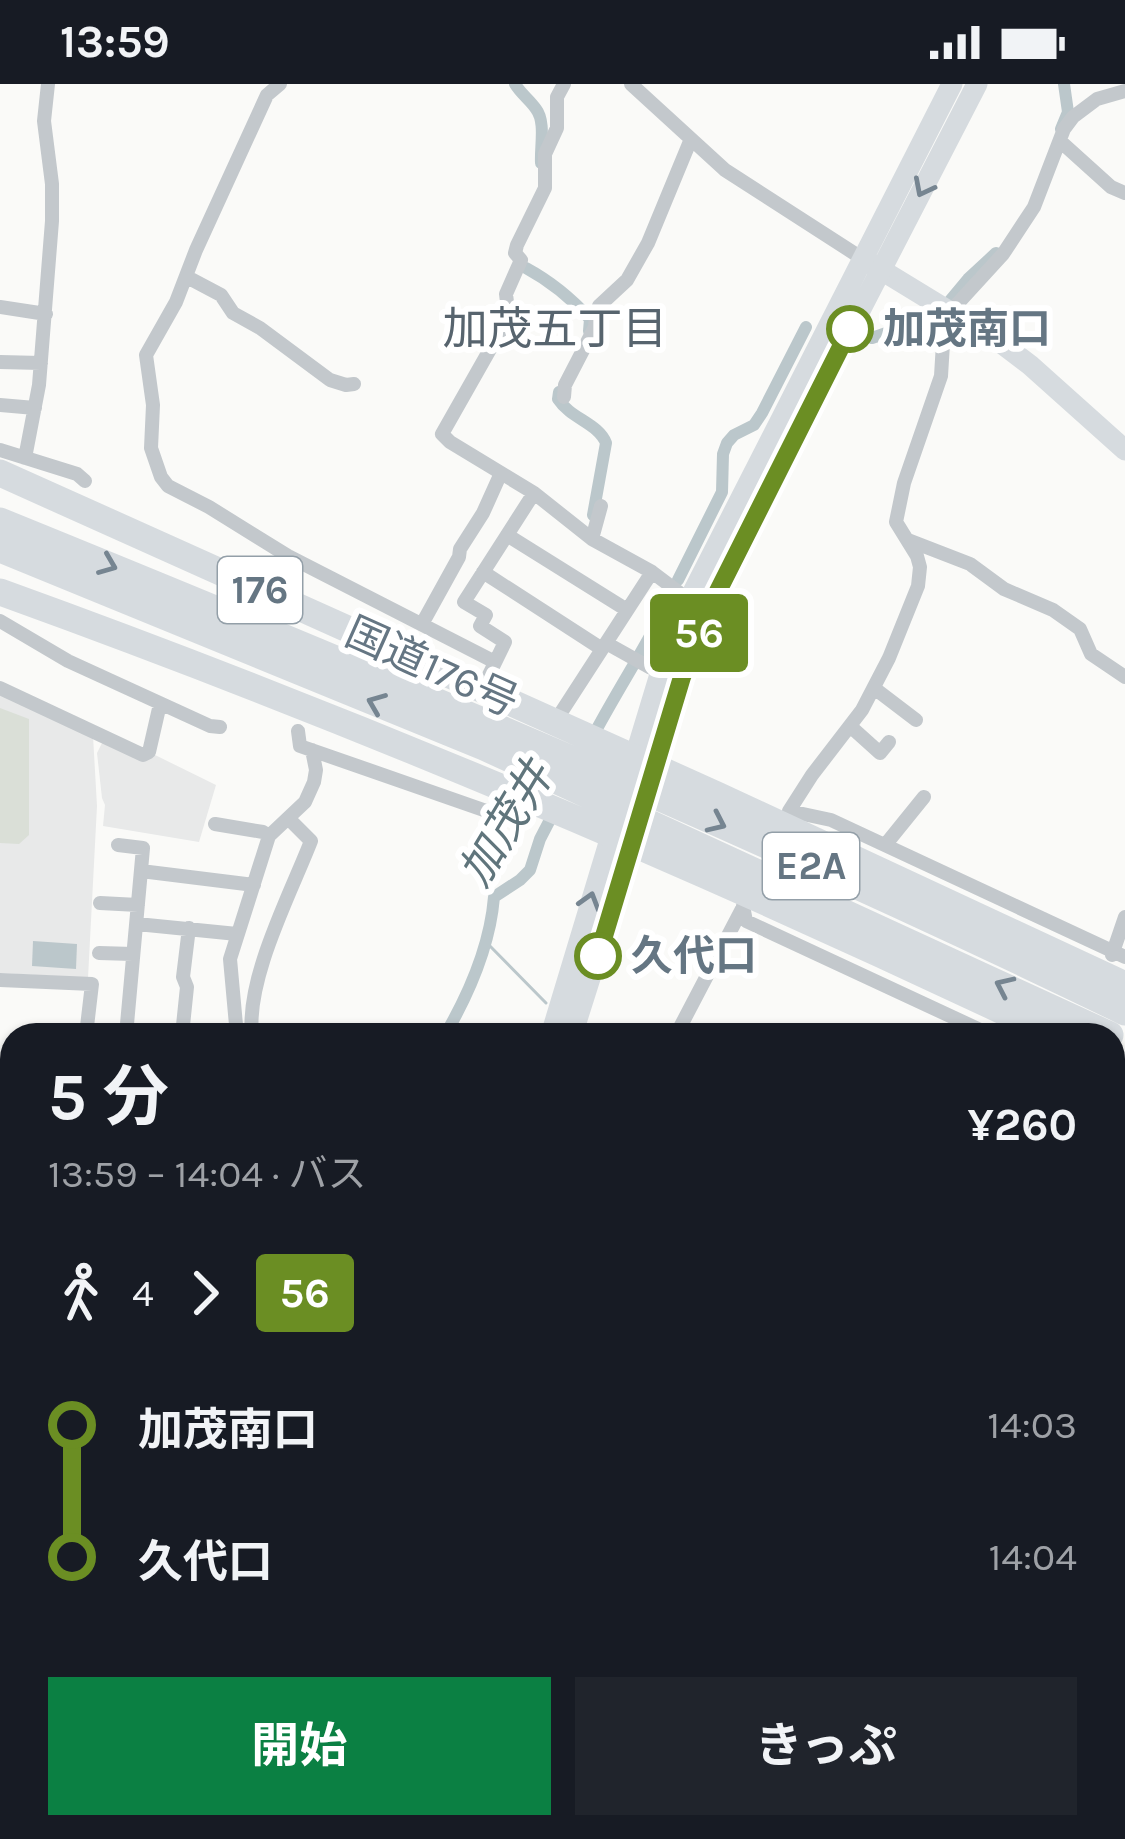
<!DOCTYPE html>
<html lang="ja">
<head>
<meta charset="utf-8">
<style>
  :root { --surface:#171b24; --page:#20242c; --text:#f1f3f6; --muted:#9ea1a6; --accent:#0b8043 }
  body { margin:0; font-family:Karla,"Noto Sans JP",sans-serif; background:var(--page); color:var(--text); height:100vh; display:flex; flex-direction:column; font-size:45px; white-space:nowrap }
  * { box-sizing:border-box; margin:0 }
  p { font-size:39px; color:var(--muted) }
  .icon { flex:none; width:66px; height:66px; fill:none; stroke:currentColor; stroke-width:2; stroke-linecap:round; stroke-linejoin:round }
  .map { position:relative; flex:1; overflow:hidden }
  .panel { position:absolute; left:0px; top:939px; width:1125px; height:816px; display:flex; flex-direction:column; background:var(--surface); border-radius:36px 36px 0 0; box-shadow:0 3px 9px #0004 }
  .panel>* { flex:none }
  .badge { padding:0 24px; border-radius:9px; font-size:42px; line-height:78px }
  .map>.badge { position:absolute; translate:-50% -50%; box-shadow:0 0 0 6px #fff }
  .legs { display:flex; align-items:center; gap:18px; height:132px; padding:0 48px; font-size:39px }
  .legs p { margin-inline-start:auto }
  .head { display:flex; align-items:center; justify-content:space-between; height:204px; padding:0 48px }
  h1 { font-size:66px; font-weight:700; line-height:90px }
  .primary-button { display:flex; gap:24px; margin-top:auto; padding:24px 48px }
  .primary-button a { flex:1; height:138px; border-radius:0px; background:var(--accent); color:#fff; font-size:48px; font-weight:700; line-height:138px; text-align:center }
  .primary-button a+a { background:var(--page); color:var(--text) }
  ul { padding:0 48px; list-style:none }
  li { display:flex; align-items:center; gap:42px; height:132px; font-size:45px }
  li i { display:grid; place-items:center; width:18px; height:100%; margin:0 15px; background:currentColor }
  li i::after { content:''; width:30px; height:30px; margin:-15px; border:9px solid; border-radius:50%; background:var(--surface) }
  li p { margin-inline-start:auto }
  li:first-child i { background:linear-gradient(#0000 50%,currentColor 0) }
  li:last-child i { background:linear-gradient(currentColor 50%,#0000 0) }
  .status { display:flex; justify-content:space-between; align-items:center; height:84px; padding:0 60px; background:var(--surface); direction:ltr }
  .status svg { height:33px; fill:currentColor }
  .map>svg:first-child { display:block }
  .built { fill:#e8e9e9 }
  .green { fill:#dadfd7 }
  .water { fill:#bbc7cb }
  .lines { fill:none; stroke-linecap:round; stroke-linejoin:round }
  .stream { stroke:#bbc7cb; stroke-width:3 }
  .canal { stroke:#bbc7cb; stroke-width:12 }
  .street { stroke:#c3c8cc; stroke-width:14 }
  .secondary { stroke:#d6dbdf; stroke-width:21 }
  .primary { stroke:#d6dbdf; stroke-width:21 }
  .highway { stroke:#d6dbdf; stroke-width:27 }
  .oneway { stroke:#768591 }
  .line-1-casing { stroke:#fff; stroke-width:27 }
  .line-1 { stroke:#6b8e23; stroke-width:18 }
  .stop-1-dot { fill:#fff; stroke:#6b8e23; stroke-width:6 }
  .labels { text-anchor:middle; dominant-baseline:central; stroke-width:12; stroke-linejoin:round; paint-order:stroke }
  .shield { fill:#fff; stroke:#939fa8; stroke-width:3 }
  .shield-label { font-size:39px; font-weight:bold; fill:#657683 }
  .stop-label { font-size:42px; font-weight:bold; fill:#657683; stroke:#fff; text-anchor:start }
  .street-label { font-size:42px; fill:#657683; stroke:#fff }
  .neighbourhood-label { font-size:45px; fill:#57646e; stroke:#fff }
  .water-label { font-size:45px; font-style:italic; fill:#60757c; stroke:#fff }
</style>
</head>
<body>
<div class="status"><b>13:59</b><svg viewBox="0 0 49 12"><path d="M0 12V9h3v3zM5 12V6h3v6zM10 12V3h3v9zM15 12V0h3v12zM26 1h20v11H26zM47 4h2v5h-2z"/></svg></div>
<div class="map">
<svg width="1125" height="1755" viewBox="0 0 1125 1755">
  <rect width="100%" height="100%" fill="#fafaf8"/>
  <!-- built -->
  <path class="built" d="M 0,610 L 93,652 L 97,722 L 88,894 L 0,889 Z
    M 103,657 L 153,670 L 216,701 L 199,758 L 103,742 L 105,721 L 102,714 L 97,669 Z"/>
  <!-- green -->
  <path class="green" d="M 0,624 L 29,635 L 29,751 L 19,760 L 0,759 Z"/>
  <!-- water -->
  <path class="water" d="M 33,857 L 77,860 L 76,885 L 32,882 Z"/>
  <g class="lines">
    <!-- stream -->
    <path class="stream" d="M 487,859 L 546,919
      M 752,1743 L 757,1755"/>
    <!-- canal -->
    <path class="canal" d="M 515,0 C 521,10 529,15 536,25 C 546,38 540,62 541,79
      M 1061,45 L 1068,28 L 1064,0
      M 526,184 C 550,197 572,215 590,235 L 589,247
      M 872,254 L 938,231 L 968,195 L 996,169
      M 559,308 L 558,315 C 571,335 598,339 606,359 L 593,431
      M 678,496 L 722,408 L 723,370 L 727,359 L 734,351 L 754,341 L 762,329 L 806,243
      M 591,656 C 617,606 649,559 673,508
      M 445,951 C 470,908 490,862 494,813 L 520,796 L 530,786 L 540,755 L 554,728
      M 0,1754 L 12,1740"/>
    <!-- street -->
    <path class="street" d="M 280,0 L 267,11 L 196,166 L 176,218 L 146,271 L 153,321 L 151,364 L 161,393 L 168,402 L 209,423 L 288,472 L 495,578
      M 564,0 L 557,13 L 557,44 L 545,70 L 545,104 L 517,161 L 515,169 L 521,176 L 506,210 L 508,226 L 505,239 L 442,350 L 450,358 L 534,409 L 592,455 L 652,488 L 689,516
      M 631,0 L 725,86 L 863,175
      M 1125,7 L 1097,15 L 1073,33 L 1064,45 L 1034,123 L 1003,170 L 949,229 L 944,243 L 941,292 L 904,399 L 896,438 L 917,472 L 920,483 L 918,502 L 889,574 L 862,626 L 812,691 L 789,727 L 831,736 L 1125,873
      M 1060,57 L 1111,103 L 1125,109
      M 187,193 L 221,211 L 233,229 L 260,244 L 330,296 L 346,301 L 354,300
      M 0,223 L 46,230
      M 0,278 L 41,279
      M 564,313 L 565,301 L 595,243 L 596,230 L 599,222 L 627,196 L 648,159 L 691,55
      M 0,321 L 35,324
      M 0,366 L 77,390 L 85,397
      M 25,374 L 39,301 L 52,137 L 52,100 L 44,37 L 48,0
      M 507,451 L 627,526
      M 592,455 L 601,422
      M 908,456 L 970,480 L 1004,505 L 1053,526 L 1080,545 L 1091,570 L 1125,593
      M 483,488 L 602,565
      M 285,491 L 288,472
      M 0,537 L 68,577 L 210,642 L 220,643
      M 422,540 L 459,473 L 460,465 L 483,429 L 501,389
      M 606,559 L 649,583 L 661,587
      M 487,595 L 505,558 L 480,542 L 486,531 L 464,518 L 534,409
      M 0,604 L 143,671 L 149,668 L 160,620
      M 874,604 L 916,636
      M 562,627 L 652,488
      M 850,642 L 880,669 L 889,658
      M 298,647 L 300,662 L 495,730 L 523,727
      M 215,740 L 263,748 L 269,752
      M 886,760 L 924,713
      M 118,761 L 143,764 L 126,951
      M 141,787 L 254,801
      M 100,819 L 138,821
      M 743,822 L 746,837 L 991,951
      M 137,840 L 237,850
      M 99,869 L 133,870
      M 1112,871 L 1125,833
      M 0,896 L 92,900 L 86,951
      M 182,951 L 187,903 L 183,893 L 189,844
      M 244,951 L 236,941 L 230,875 L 269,752 L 305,718 L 314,698 L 316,686 L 312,666
      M 252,951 C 246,894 290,811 311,757 L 288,734
      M 676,951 L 743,823
      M 1113,1007 L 1125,1012
      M 0,1027 L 12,1031
      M 0,1048 L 12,1061
      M 0,1103 L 12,1091
      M 0,1136 L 12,1144
      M 0,1284 L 12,1281
      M 0,1384 L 12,1371
      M 0,1528 L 12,1498
      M 1113,1662 L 1117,1635
      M 0,1739 L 12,1720
      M 393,1743 L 410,1755
      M 708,1743 L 710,1755
      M 441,1755 L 445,1743
      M 559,1755 L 561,1743
      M 639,1755 L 643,1743
      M 824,1755 L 827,1743
      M 1075,1755 L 1077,1743"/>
    <!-- secondary -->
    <path class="secondary" d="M 865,176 L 1001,259 L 1030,281 L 1125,366
      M 0,1261 L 12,1270"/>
    <!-- primary -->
    <path class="primary" d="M 631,686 L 661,587 L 689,516 L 952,0
      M 652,699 L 682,593 L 709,525 L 741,457 L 977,0
      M 551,951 L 615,739
      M 572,951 L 637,746
      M 301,1755 L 305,1743
      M 321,1755 L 325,1743"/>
    <!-- highway -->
    <path class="highway" d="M 0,389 L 717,711 L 1125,901
      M 0,437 C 379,591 757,749 1125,928
      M 0,465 L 484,663 L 1110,951
      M 0,508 C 360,638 708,786 1053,951
      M 1113,980 L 1125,985"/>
  </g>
  <!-- one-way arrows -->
  <defs><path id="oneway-chevron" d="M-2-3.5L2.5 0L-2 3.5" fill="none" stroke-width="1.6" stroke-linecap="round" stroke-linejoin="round" transform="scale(3)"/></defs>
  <g class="oneway">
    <use href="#oneway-chevron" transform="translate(923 104) rotate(117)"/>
    <use href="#oneway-chevron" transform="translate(108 481) rotate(22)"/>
    <use href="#oneway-chevron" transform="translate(376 619) rotate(-158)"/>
    <use href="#oneway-chevron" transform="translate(717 739) rotate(25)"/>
    <use href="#oneway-chevron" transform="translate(590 817) rotate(-73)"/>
    <use href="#oneway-chevron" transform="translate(1004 902) rotate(-155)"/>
  </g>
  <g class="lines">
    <!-- line-1 casing -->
    <g class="line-1-casing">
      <path id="line-1" d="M 598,872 L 682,593 L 709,525 L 850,245"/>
    </g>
    <!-- line-1 -->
    <use href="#line-1" class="line-1"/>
  </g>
  <!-- markers -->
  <g class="stop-1-dot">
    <circle cx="850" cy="245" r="21"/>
    <circle cx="598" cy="872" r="21"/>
  </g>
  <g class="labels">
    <!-- shield labels -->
    <g class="shield">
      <rect x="218" y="473" width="84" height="66" rx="9"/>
      <rect x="763" y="749" width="96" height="66" rx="9"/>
    </g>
    <g class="shield-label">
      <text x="260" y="506">176</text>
      <text x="811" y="782">E2A</text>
    </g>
    <!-- stop labels -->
    <g class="stop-label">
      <text x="883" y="245">加茂南口</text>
      <text x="631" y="872">久代口</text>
    </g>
    <!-- street labels -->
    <g class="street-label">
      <text transform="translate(432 583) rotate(24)">国道176号</text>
    </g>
    <!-- neighbourhood labels -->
    <g class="neighbourhood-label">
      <text x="555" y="245">加茂五丁目</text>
    </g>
    <!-- water labels -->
    <g class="water-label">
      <text transform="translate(506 740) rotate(-59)">加茂井</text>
    </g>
  </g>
</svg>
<b class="badge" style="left:699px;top:549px;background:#6b8e23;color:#fff">56</b>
<section class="panel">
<div class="head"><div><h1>5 分</h1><p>13:59 – 14:04 · バス</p></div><b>¥260</b></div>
<div class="legs"><svg class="icon" aria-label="walk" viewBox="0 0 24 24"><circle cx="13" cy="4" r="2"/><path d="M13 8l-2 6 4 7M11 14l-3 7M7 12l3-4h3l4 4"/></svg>4<svg class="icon" aria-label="forward" viewBox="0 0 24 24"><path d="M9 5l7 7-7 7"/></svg><b class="badge" style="background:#6b8e23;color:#fff">56</b></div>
<ul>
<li><i style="color:#6b8e23"></i><b>加茂南口</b><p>14:03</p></li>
<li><i style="color:#6b8e23"></i><b>久代口</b><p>14:04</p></li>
</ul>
<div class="primary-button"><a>開始</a><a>きっぷ</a></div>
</section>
</div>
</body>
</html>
